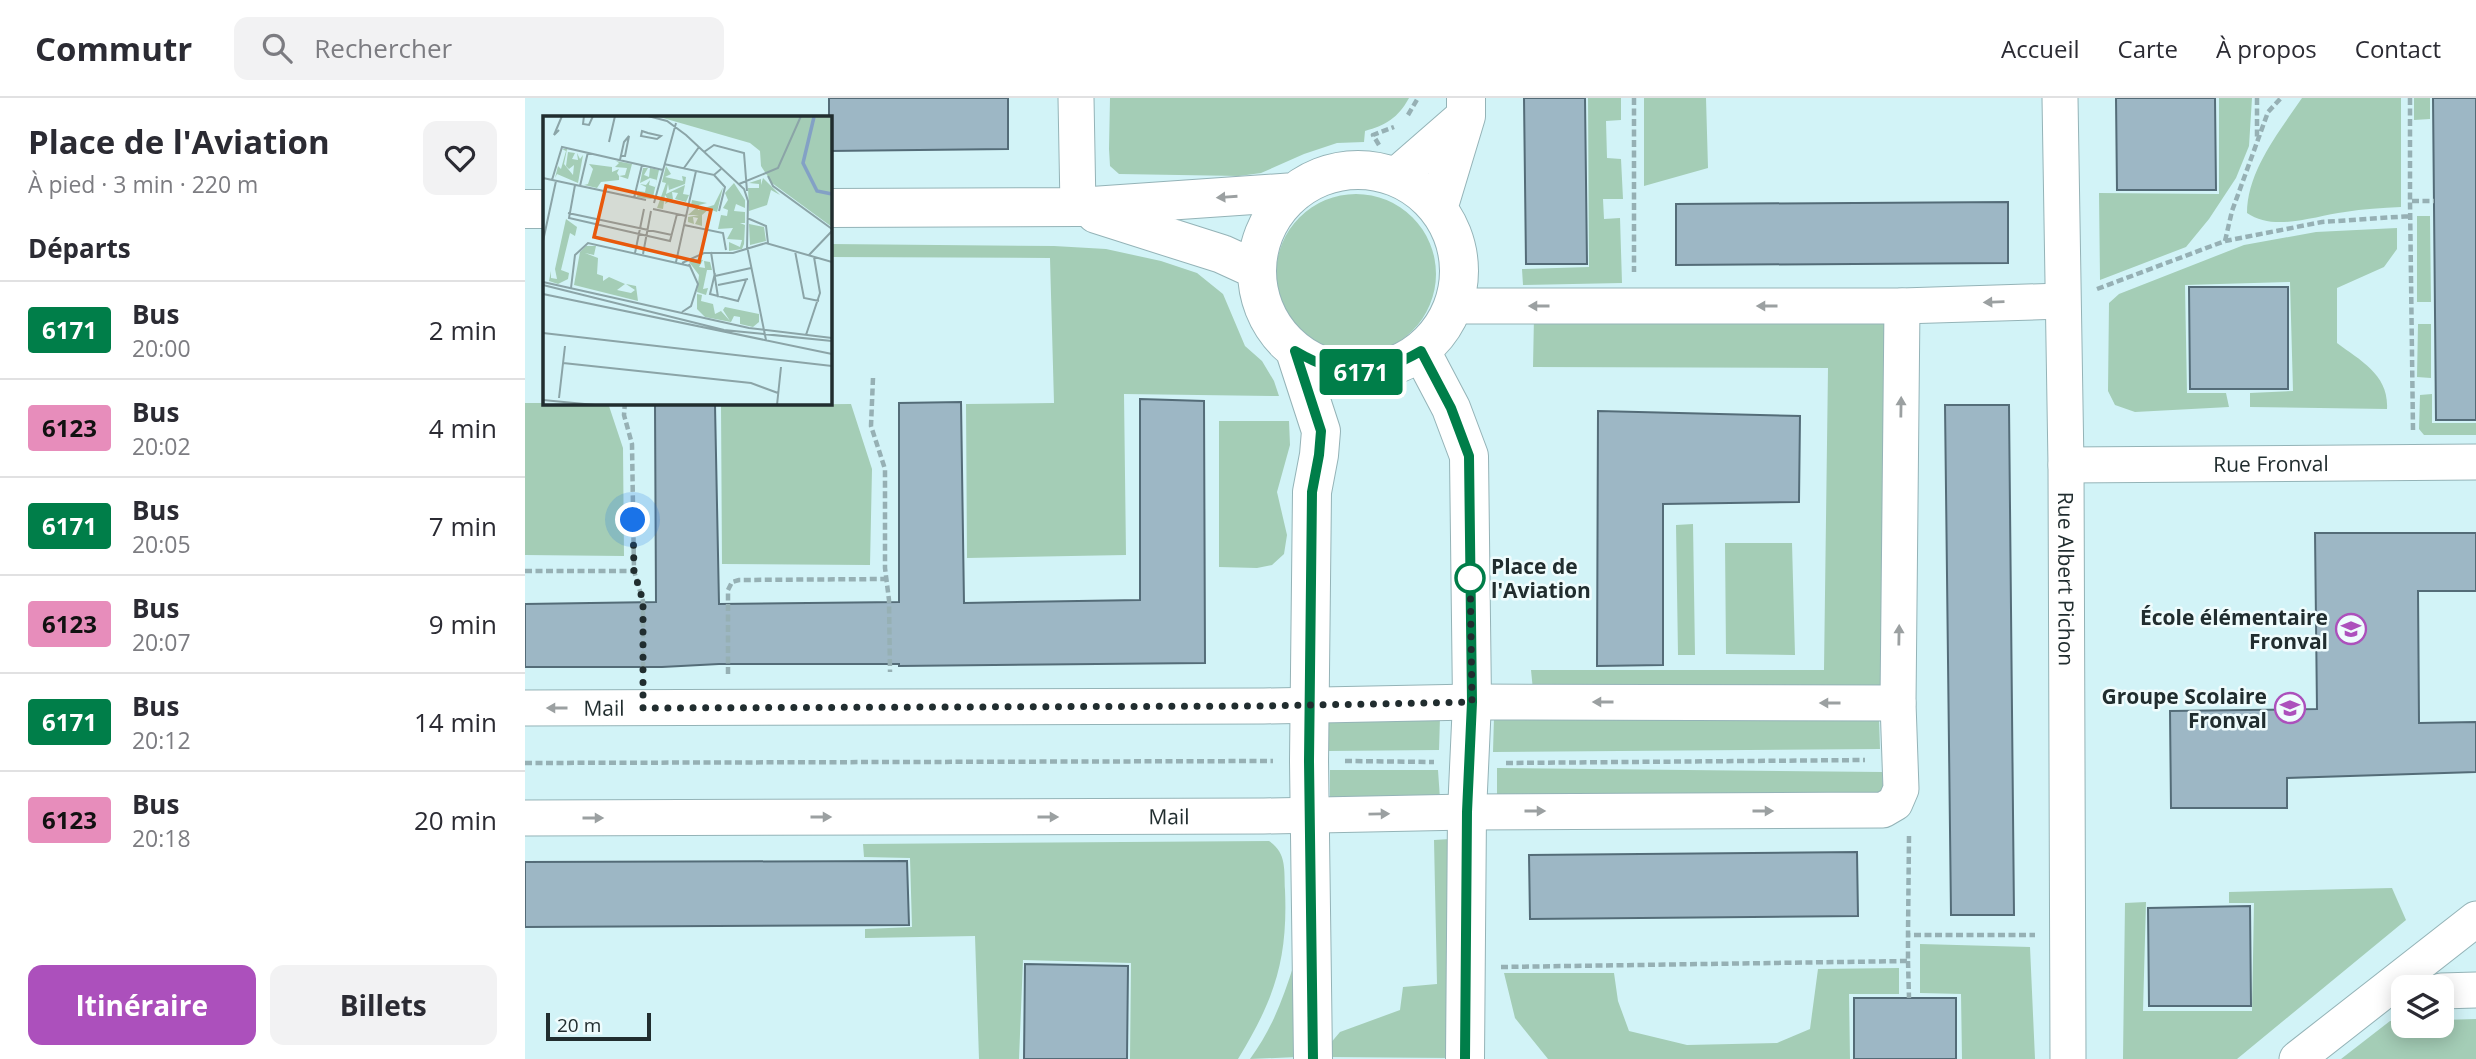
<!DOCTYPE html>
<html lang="fr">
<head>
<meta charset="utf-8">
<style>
  :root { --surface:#fff; --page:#f2f2f3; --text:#2b2b33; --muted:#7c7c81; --line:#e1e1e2; --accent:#ac50bc }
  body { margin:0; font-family:"Open Sans",sans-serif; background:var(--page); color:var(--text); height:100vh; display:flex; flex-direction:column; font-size:26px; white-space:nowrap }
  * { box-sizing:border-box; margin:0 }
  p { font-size:23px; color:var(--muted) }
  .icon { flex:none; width:38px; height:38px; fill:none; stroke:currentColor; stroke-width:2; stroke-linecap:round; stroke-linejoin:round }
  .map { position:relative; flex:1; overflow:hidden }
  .drawer { display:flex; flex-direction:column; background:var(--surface); width:525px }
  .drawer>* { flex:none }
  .badge { padding:0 14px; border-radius:5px; font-size:24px; line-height:46px }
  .fabs { position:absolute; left:1866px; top:877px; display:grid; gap:14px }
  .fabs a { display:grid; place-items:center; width:63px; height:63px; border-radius:14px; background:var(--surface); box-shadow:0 4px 18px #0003; font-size:35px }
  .scale { position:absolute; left:21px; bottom:18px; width:105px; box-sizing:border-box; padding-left:7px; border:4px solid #212d2f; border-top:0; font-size:19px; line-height:24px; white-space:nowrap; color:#212d2f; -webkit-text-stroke:5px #effcfd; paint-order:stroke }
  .you { position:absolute; width:35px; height:35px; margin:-18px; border:5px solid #fff; border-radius:50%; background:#1a73e8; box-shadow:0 0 0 10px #1a73e833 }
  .map>.badge { position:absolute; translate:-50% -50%; box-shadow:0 0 0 4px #fff }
  h2 { padding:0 28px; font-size:26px; line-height:63px }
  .round { display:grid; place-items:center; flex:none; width:74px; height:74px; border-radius:14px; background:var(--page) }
  .headline { display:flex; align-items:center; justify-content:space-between; height:119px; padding:0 28px }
  h1 { font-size:33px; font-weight:700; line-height:52px }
  .primary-button { display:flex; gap:14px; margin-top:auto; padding:14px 28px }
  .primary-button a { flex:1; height:80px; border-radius:14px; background:var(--accent); color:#fff; font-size:28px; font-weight:700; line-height:80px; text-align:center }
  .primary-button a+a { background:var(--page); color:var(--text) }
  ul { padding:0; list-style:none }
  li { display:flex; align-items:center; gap:21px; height:98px; padding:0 28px; border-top:2px solid var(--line) }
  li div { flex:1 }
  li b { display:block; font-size:26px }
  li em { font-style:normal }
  li .badge { min-width:77px; font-weight:700; text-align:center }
  header { display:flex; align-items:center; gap:42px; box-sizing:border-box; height:98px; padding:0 35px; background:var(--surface); border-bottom:2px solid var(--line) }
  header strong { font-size:33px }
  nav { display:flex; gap:38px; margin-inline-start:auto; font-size:24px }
  .search { width:490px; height:63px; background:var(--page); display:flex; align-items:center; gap:18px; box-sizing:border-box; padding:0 24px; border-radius:14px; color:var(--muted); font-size:26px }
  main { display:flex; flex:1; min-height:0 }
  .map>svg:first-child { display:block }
  .green { fill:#a4cdb6 }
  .building { fill:#9db7c5; stroke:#546c78; stroke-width:2 }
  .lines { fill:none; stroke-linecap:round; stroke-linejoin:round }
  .minor-casing { stroke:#94b3b7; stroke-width:37 }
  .tertiary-casing { stroke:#94b3b7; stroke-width:40 }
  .path { stroke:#96b0b4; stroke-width:4.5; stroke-dasharray:7 3.5; stroke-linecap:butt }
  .minor { stroke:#fff; stroke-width:35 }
  .tertiary { stroke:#fff; stroke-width:38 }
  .oneway { fill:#9ba0a1 }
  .line-casing { stroke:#fff; stroke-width:16 }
  .line { stroke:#007e49; stroke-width:10 }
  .walk { stroke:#212d2f; stroke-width:7; stroke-dasharray:0 12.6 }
  .stop-dot { fill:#fff; stroke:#007e49; stroke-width:3.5 }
  .labels { text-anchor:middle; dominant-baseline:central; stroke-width:5; stroke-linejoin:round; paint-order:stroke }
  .street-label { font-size:21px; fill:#212d2f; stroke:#effcfd }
  .stop-label { font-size:21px; font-weight:bold; fill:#212d2f; stroke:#effcfd; text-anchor:start }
  .poi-label { font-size:21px; font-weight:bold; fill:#212d2f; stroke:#effcfd; text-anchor:end }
  .inset-river { fill:none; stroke:#83a1c5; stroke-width:3.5 }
  .inset-road { fill:none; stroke:#8ba4a7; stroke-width:2 }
  .view { fill:#e8590c; fill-opacity:0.15; stroke:#e8590c; stroke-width:3.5 }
  .inset-edge { fill:none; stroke:#212d2f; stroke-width:3.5 }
</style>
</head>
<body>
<header>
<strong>Commutr</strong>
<div class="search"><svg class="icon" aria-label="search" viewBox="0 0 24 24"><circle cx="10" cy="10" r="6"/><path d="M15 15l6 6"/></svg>Rechercher</div>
<nav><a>Accueil</a><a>Carte</a><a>À propos</a><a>Contact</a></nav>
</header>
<main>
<section class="drawer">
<div class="headline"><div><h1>Place de l'Aviation</h1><p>À pied · 3 min · 220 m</p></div><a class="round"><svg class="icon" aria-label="heart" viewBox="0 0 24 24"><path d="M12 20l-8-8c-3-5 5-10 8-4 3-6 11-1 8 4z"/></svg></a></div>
<h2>Départs</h2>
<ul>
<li><span class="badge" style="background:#007e49;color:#fff">6171</span><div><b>Bus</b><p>20:00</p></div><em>2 min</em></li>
<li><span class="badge" style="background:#e78dbb;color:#111">6123</span><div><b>Bus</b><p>20:02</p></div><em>4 min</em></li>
<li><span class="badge" style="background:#007e49;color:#fff">6171</span><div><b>Bus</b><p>20:05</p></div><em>7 min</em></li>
<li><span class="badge" style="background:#e78dbb;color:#111">6123</span><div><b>Bus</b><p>20:07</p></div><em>9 min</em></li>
<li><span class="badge" style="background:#007e49;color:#fff">6171</span><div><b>Bus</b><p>20:12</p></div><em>14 min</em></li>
<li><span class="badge" style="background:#e78dbb;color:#111">6123</span><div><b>Bus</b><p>20:18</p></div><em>20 min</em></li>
</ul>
<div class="primary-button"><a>Itinéraire</a><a>Billets</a></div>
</section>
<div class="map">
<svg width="1951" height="961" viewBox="0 0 1951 961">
  <rect width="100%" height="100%" fill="#d2f3f7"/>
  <!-- green -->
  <path class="green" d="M 585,0 L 884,0 C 873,20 861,27 840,33 L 839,44 L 812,45 L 779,56 L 736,75 L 714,78 L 594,76 L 585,68 L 584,51 Z
    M 1063,0 L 1096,0 L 1096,22 L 1081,23 L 1082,60 L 1096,61 L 1098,101 L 1078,101 L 1079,121 L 1095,120 L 1097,185 L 998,187 L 997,171 L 1064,169 Z
    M 1119,0 L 1181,0 L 1183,70 L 1119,88 Z
    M 1694,0 L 1727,0 L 1724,48 L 1711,80 L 1684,121 L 1661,149 L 1575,182 L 1574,95 L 1694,96 Z
    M 1777,0 L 1876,0 L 1876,109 C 1857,110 1838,111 1820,114 C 1789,118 1749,134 1722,115 C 1722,73 1754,34 1777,0 Z
    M 1889,0 L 1905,0 L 1905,21 L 1889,22 Z
    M751 176a80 80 0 1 1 160 0a80 80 0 1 1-160 0Z
    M 1892,118 L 1905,118 L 1906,204 L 1892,204 Z
    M 1872,130 L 1872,151 L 1859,169 L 1812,190 L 1812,245 C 1836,263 1864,277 1862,311 L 1725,309 L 1725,295 L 1768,293 L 1765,184 L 1660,187 L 1662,295 L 1701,295 L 1704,309 L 1610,314 L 1590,307 L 1583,293 L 1584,205 L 1594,196 L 1719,147 L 1791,134 Z
    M 305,146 L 529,148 L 581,151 L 636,163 L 672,175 L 698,196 L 720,248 L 737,263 L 749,283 L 754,298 L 599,296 L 601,457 L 442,460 L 441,306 L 529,305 L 525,160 L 305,159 Z
    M 1009,218 L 1359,219 L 1359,592 L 1008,592 L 1006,572 L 1299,572 L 1303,270 L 1008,269 Z
    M 1893,226 L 1906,226 L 1906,280 L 1892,279 Z
    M 1907,296 L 1907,325 L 1951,325 L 1951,337 L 1899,337 L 1894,331 L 1895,297 Z
    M 0,305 L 83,305 L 98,350 L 99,458 L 0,457 Z
    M 326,306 L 347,371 L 345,467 L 197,466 L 196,307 Z
    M 694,323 L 764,323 L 765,347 L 752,394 L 762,437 L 759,456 L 747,467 L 732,470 L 694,469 Z
    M 1168,426 L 1170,557 L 1153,557 L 1151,427 Z
    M 1200,445 L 1267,445 L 1270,557 L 1201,556 Z
    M 915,619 L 914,652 L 803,653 L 801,621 Z
    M 969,619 L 1354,621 L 1355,651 L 968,654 Z
    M 972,670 L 1357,674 L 1359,699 L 972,700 Z
    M 805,672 L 913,672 L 915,701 L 805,702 Z
    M 925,741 L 927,960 L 805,959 L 804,947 L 815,934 L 875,912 L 878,889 L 912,886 L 909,742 Z
    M 744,743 C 762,755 759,772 760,792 C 763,862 749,902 713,961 L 605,961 L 606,865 L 498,862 L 494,961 L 454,961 L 450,838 L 340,840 L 340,831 L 387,829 L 385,760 L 339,759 L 338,746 Z
    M 1867,790 L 1881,822 L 1712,961 L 1598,961 L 1600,805 L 1621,804 L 1618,913 L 1727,913 L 1729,805 L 1704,805 L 1704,794 Z
    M 1395,846 L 1505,849 L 1510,961 L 1437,961 L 1436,896 L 1395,895 Z
    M 769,866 L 771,959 L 725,961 C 747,931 758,901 769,866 Z
    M 1374,870 L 1374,896 L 1324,896 L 1325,961 L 1023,961 L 990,920 L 979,875 L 1089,875 L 1093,903 L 1104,933 L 1162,947 L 1252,945 L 1285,931 L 1293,871 Z
    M 1951,921 L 1951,961 L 1816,961 L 1865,923 L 1878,923 L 1878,928 L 1916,928 L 1916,922 Z"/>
  <!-- building -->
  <path class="building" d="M 304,0 L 483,0 L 483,51 L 304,53 Z
    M 999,0 L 1060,0 L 1062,166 L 1001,166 Z
    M 1591,0 L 1690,0 L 1691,92 L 1592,92 Z
    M 1908,0 L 1951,0 L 1951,322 L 1911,322 Z
    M 1483,104 L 1483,165 L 1151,167 L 1151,106 Z
    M 1664,189 L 1763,189 L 1763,291 L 1665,291 Z
    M 615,301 L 679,303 L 680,565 L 374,568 L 374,566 L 194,566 L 137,569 L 0,569 L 0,506 L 131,504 L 130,306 L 190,307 L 194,506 L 374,504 L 374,305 L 436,304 L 439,505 L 615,502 Z
    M 1420,307 L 1484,307 L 1489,817 L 1426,817 Z
    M 1073,313 L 1275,318 L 1274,404 L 1138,406 L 1138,567 L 1072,568 Z
    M 1790,435 L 1951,435 L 1951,493 L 1893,493 L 1894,625 L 1951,624 L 1951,674 L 1762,680 L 1762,710 L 1646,710 L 1645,613 L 1792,611 Z
    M 1332,754 L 1333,818 L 1005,821 L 1004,757 Z
    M 382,763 L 384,827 L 0,829 L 0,764 Z
    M 1725,808 L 1726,908 L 1624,908 L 1623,810 Z
    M 500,866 L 603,868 L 602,961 L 499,961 Z
    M 1329,900 L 1431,900 L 1431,961 L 1329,961 Z"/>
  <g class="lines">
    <!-- minor casing -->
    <g class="minor-casing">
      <g id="minor">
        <path d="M 551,0 L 553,109"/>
        <path id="s1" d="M 1535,0 L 1541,367 L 1543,961"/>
        <path d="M 929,208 L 1377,208 L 1537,203"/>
        <path id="s2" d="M 1541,367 L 1951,364"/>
        <path id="s3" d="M 0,610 L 739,608 L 947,604 L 1373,605"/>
        <path id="s4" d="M 0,720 L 739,718 L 942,714 L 1358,712 L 1370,705 L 1376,691 L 1373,605 L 1377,208"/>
        <path d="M 1916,893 L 1951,892"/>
        <path d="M 1772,961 L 1951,821"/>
      </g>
    </g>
    <!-- tertiary casing -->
    <g class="tertiary-casing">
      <path id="tertiary" d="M732 173a101 101 0 1 1 202 0a101 101 0 1 1-202 0Z
        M 871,79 L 941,18
        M 304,110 L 553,109 L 770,94
        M 0,111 L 19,111
        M 913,111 L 941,18 L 941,0
        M 571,116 L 697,156 L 732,172
        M 770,253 L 796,333 L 794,357 L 787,394 L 784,663 L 788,961
        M 896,253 L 926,310 L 944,358 L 947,604 L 942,714 L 940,961"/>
    </g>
    <!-- path -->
    <path class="path" d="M 1109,0 L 1109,174
      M 1732,0 L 1732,41
      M 1885,0 L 1885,103
      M 883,17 L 893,0
      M 854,47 L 848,37 L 869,29
      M 1700,143 L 1707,113 L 1743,14 L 1756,0
      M 1572,191 L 1700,143 L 1797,124 L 1886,118
      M 348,280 L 346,328 L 360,371 L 360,470 L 364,502 L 365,574
      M 100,304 L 99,317 L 107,346 L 109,473 L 118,503 L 118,574
      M 1888,332 L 1885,103 L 1909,103
      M 0,473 L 109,473
      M 203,576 L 203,492 L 207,484 L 214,482 L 361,481
      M 820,663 L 909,664
      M 0,665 L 748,663
      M 981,665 L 1340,662
      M 1384,738 L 1383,837 L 1510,837
      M 1383,863 L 1384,900
      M 976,869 L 1383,863 L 1383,837"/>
    <!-- minor -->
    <use href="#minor" class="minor"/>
    <!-- tertiary -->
    <use href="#tertiary" class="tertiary"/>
  </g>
  <!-- one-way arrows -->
  <defs><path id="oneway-solid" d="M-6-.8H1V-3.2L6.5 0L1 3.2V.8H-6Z" transform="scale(1.75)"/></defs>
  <g class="oneway">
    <use href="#oneway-solid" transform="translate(702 99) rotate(176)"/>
    <use href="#oneway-solid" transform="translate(1469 204) rotate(178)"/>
    <use href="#oneway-solid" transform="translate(1014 208) rotate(180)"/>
    <use href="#oneway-solid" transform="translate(1242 208) rotate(180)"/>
    <use href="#oneway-solid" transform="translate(1376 309) rotate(-89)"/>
    <use href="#oneway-solid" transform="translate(1374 537) rotate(-89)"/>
    <use href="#oneway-solid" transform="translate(1078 604) rotate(-180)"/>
    <use href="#oneway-solid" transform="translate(1305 605) rotate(-180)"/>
    <use href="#oneway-solid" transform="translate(32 610) rotate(180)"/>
    <use href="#oneway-solid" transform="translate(1010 713)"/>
    <use href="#oneway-solid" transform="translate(1238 713)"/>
    <use href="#oneway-solid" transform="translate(854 716) rotate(-1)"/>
    <use href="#oneway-solid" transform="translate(296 719)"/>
    <use href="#oneway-solid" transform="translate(523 719)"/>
    <use href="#oneway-solid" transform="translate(68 720)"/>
  </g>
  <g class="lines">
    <!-- line casing -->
    <g class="line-casing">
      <path id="line" d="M 788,961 L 784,663 L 787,394 L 794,357 L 796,333 L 770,253 C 818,281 848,281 896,253 L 926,310 L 944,358 L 947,604 L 942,714 L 940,961"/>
    </g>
    <!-- line -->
    <use href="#line" class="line"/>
    <!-- walk -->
    <path class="walk" d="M 108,422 L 109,473 L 118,503 L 118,610 L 739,608 L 947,604 L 945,467 L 945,480"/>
  </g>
  <!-- icons -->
  <defs>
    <g id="school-ring" transform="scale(1.575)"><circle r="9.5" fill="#effcfd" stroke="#ac50bc" stroke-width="1.5"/><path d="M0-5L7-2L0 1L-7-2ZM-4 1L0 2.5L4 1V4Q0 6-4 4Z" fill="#ac50bc"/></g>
  </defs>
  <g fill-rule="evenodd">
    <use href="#school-ring" x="1826" y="531"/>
    <use href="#school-ring" x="1765" y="610"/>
  </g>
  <!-- markers -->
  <circle class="stop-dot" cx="945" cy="480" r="14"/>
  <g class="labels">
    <!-- street labels -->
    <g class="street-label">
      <text stroke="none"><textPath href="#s2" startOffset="205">Rue Fronval</textPath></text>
      <text stroke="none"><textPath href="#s1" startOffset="481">Rue Albert Pichon</textPath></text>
      <text stroke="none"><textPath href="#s3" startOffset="79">Mail</textPath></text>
      <text stroke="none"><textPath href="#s4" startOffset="644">Mail</textPath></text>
    </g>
    <!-- stop labels -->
    <g class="stop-label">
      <text x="966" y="468">Place de<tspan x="966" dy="24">l'Aviation</tspan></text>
    </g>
    <!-- poi labels -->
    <g class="poi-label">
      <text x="1803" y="519">École élémentaire<tspan x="1803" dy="24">Fronval</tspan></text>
      <text x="1742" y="598">Groupe Scolaire<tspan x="1742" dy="24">Fronval</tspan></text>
    </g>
  </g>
  <!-- overview -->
  <g transform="translate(18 18)">
    <rect width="289" height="289" fill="#d2f3f7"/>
    <path d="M 113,0 L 289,0 L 289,111 L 229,67 L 218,50 L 217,35 L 207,27 ZM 19,33 L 24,33 L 21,48 L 30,59 L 31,49 L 26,53 L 23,50 L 25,36 L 32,37 L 29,43 L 35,44 L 34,37 L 37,43 L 40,39 L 35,67 L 14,58 L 12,62 L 15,50 L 18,53 L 23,35 ZM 73,45 L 89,48 L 85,63 L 76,60 L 76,64 L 58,66 L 54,72 L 41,69 L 45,68 L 50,53 L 46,48 L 69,51 L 69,56 L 76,53 L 74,57 L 76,60 L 82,59 L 84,52 L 72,51 L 76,47 ZM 123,50 L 128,58 L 122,61 L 140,65 L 139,60 L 143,61 L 142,68 L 126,74 L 125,68 L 123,78 L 142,69 L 140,78 L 146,79 L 143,86 L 132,83 L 135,77 L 129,76 L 130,83 L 122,88 L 124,82 L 122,79 L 120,93 L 114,92 L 123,67 L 119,66 ZM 100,52 L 105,52 L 101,59 L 106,61 L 107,52 L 116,54 L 110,81 L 108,83 L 94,81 L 95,75 L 102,76 L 103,71 L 97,68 L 103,69 L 107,64 L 106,69 L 112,71 L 114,64 L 107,62 L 97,67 ZM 220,62 L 237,79 L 228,74 L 224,89 L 206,95 L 205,72 L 216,72 L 216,68 L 206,67 L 218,63 L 218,69 ZM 191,67 L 202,84 L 202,92 L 193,88 L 191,95 L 202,96 L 202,107 L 197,107 L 202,109 L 201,128 L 199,133 L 186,135 L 186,126 L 197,131 L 199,124 L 184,123 L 190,112 L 175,113 L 178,99 L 184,100 L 185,94 L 180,92 L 185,84 L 182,77 ZM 180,71 L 174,96 L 166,93 L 159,99 L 159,110 L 152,108 L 155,102 L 150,101 L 151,108 L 145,106 L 145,101 L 156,99 L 145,99 L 154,91 L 148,89 L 149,84 L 164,87 L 156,89 L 155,94 L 171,89 ZM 23,103 L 34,111 L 32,120 L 27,117 L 18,154 L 26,157 L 25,163 L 15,168 L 6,165 L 8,155 L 8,162 L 14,163 L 12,153 ZM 206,108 L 221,111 L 223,125 L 207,129 ZM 43,130 L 53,130 L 51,139 L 42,137 L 55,142 L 54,158 L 60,160 L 60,165 L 66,161 L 82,168 L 74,174 L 88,177 L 92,174 L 83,168 L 93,170 L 95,185 L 31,169 L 37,136 ZM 152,143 L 160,144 L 156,151 L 162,152 L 161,145 L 167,146 L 169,154 L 164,154 L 160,173 L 165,172 L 163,179 L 154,176 L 156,159 L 146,146 ZM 154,178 L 159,179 L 158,185 L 170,188 L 172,198 L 178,195 L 187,205 L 180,194 L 182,191 L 216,198 L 216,206 L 210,211 L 197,208 L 197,201 L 191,200 L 188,206 L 162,201 L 154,193 Z" fill="#a4cdb6"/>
    <path class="inset-river" d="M 271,1 L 260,47 L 274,75 L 289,78"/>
    <path class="inset-road" d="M 41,0 L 40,8 L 46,9 L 50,0M 105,0 L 124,5 L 143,19 L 201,73 L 205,85 L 204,133M 16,14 L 11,19 L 19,0M 99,15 L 105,17 L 118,20 L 114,23 L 98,20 ZM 66,26 L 72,0M 161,36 L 171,29 L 201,37 L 204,75M 77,44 L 81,26 L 86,20 L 82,40 L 78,40M 121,48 L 171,59 L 178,53M 141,52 L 156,31M 171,59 L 182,71 L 176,95M 225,60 L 230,70 L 289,113M 0,62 L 103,84M 9,64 L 19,31 L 120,54M 196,68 L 235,52 L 258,0M 32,69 L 26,102 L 127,125 L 134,98M 37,70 L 45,36M 91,82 L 99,49M 111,87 L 133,7M 110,93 L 143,100M 25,97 L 129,119M 204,102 L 223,110 L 225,127M 141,109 L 180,117 L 183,134M 0,125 L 13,65M 204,130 L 223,224M 252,135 L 261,182 L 276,185M 168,136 L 175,181M 92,137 L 101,93M 100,138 L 108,95M 266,139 L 289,115M 133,146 L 153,55M 139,147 L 161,137 L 190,137 L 223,127 L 289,146M 172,157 L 167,178 L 195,185 L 203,164M 172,160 L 208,152M 0,166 L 206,212 L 289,222M 0,169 L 181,214 L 289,225M 175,169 L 205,163M 28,172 L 32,139 L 45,127 L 147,150M 0,178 L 289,238M 139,196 L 148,190 L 155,168 L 146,148M 0,217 L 289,250M 263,219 L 277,177 L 271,141M 20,247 L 208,267 L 235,277M 16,282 L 22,230M 0,284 L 52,289M 234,289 L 238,251"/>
    <path class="view" d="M 63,70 L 168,94 L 156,146 L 51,121 Z"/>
    <rect width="289" height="289" class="inset-edge"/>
  </g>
</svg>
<div class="fabs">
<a><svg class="icon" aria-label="layers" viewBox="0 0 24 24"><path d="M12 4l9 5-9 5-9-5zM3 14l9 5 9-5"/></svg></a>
</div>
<div class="scale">20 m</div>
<div class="you" style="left:108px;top:422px"></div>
<b class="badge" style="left:836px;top:274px;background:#007e49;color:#fff">6171</b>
</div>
</main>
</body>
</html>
